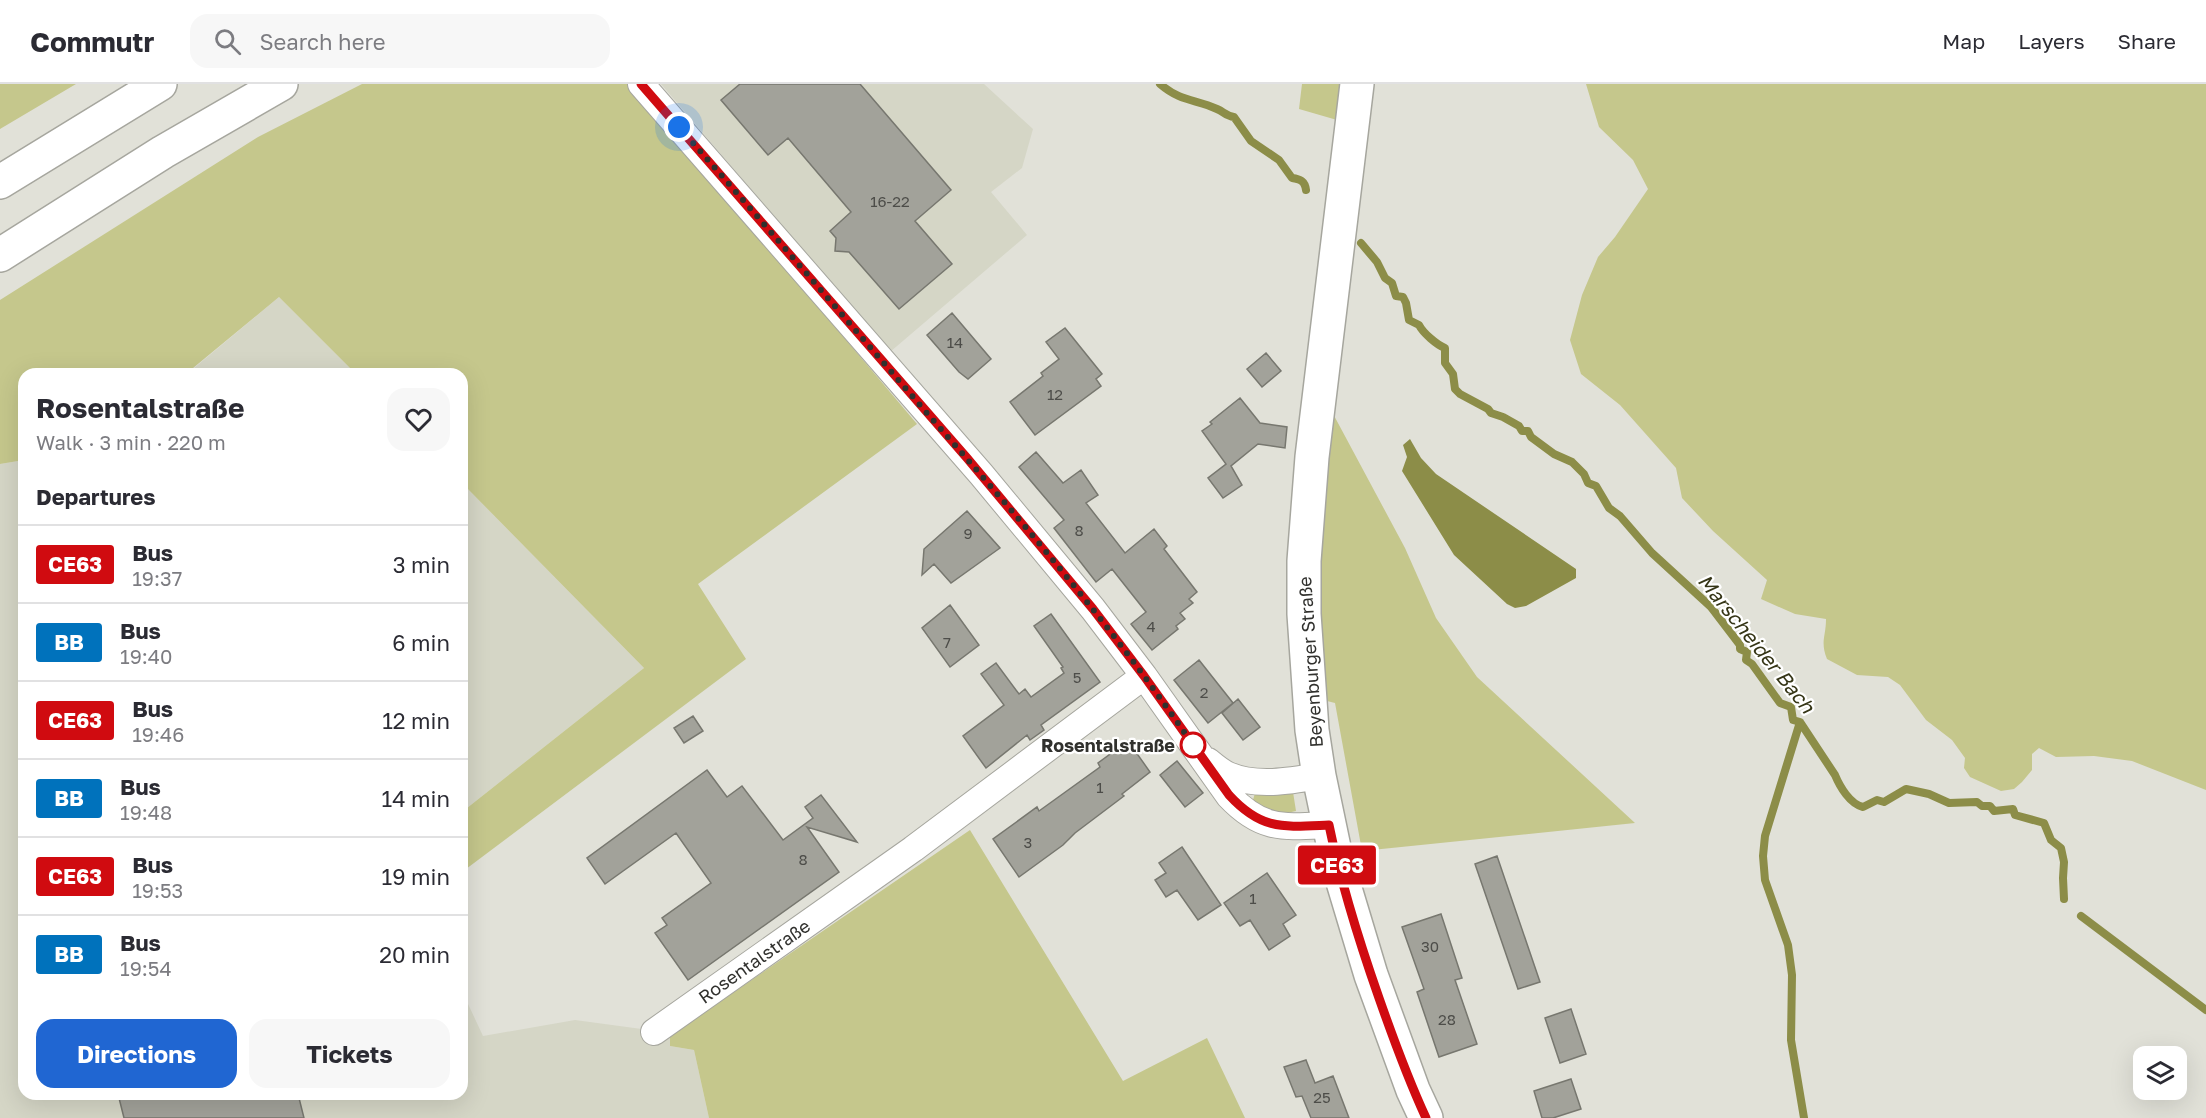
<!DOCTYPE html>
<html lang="en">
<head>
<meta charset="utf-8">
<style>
  :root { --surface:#fff; --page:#f7f7f7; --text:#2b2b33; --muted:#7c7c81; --line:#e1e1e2; --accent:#2066d2 }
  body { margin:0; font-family:"Golos Text",sans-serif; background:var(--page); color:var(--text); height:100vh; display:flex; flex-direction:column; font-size:22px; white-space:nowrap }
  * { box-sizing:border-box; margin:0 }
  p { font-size:20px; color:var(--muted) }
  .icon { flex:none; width:33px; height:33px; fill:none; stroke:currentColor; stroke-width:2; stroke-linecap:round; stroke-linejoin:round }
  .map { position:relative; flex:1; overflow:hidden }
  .details { position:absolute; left:18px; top:284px; width:450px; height:732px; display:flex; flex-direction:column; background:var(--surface); border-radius:18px; box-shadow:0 6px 24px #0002 }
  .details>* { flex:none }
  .badge { padding:0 12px; border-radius:4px; font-size:21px; line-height:39px }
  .fabs { position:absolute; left:2133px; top:962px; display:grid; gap:12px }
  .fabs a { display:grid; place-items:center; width:54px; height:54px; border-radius:12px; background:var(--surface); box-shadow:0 6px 24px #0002; font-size:30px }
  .you { position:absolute; width:30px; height:30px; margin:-15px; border:4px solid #fff; border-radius:50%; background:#1a73e8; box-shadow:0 0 0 9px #1a73e833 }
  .map>.badge { position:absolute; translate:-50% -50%; box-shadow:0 0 0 3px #fff }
  h2 { padding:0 18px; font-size:22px; line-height:54px }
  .round { display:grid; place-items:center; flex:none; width:63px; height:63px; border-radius:18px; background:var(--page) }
  .overview { display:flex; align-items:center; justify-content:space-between; height:102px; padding:0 18px }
  h1 { font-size:28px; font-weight:700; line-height:45px }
  .action { display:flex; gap:12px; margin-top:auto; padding:12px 18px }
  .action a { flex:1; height:69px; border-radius:18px; background:var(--accent); color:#fff; font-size:24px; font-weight:700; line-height:69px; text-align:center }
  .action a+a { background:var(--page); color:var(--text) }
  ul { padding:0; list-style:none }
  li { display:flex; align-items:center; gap:18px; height:78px; padding:0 18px; border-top:2px solid var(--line) }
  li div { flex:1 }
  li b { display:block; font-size:22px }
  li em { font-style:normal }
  li .badge { min-width:66px; font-weight:700; text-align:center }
  header { display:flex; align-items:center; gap:36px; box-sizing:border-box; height:84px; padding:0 30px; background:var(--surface); border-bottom:2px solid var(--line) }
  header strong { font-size:28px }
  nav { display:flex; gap:33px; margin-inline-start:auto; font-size:21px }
  .search { width:420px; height:54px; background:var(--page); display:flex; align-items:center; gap:15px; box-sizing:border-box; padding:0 21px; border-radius:18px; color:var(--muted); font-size:22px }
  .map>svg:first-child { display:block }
  .built { fill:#d5d6c6 }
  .green { fill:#c5c78c }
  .water { fill:#8c8d48 }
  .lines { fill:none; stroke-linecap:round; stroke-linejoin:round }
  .stream { stroke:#8c8d48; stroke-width:8 }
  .building { fill:#a2a29a; stroke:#77776f; stroke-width:1.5 }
  .street-casing { stroke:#a6a69e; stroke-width:28 }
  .secondary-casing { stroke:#a6a69e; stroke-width:36 }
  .highway-casing { stroke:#a6a69e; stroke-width:36 }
  .street { stroke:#fff; stroke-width:26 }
  .secondary { stroke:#fff; stroke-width:33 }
  .highway { stroke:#fff; stroke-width:33 }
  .line-casing { stroke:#fff; stroke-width:14 }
  .line { stroke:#d00b10; stroke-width:9 }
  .walk { stroke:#31312e; stroke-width:6; stroke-dasharray:0 10.8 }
  .stop-dot { fill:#fff; stroke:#d00b10; stroke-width:3 }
  .labels { text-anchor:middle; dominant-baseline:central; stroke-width:4.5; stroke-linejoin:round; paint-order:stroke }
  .number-label { font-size:15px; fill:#4d4d49 }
  .street-label { font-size:18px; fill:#31312e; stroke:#fff }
  .stop-label { font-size:18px; font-weight:bold; fill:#31312e; stroke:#fff; text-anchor:end }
  .water-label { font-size:20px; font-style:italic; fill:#353516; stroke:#fff }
</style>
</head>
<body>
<header>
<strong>Commutr</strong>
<div class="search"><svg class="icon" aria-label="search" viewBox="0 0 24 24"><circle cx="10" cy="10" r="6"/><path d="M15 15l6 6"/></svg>Search here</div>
<nav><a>Map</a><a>Layers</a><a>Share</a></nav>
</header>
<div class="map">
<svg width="2206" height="1034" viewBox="0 0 2206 1034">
  <rect width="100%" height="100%" fill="#e1e1d8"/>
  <!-- built -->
  <path class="built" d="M 661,0 L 984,0 L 1033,45 L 1022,84 L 991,108 L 1027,151 L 890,268 Z
    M 279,213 L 355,289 L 187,290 Z
    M 24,376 L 24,1010 L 462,1010 L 462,907 L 483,952 L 575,936 L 649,946 L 670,952 L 670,962 L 694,966 L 709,1034 L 0,1034 L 0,380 Z
    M 462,399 L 644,584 L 462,728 Z"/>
  <!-- green -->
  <path class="green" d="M 0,0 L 76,0 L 0,45 Z
    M 362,0 L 630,0 L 917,340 L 698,500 L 746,575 L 462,788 L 462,728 L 644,584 L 462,399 L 462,290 L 355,289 L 279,213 L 187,289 L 24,290 L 24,376 L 0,380 L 0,216 L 258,53 Z
    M 1302,0 L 1341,0 L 1337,36 L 1299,25 Z
    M 1586,0 L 2206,0 L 2206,706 L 2132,677 L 2094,672 L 2056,673 L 2039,664 L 2032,670 L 2032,686 L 2022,698 L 2014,705 L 2001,707 L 1970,693 L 1964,684 L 1965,674 L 1952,656 L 1926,636 L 1900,601 L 1888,593 L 1857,591 L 1827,575 C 1820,557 1826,553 1826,535 L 1795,530 L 1761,515 L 1767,496 L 1713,447 L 1682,414 L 1676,384 L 1620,321 L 1581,290 L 1570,256 L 1582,211 L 1598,173 L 1615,153 L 1648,105 L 1633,76 L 1599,43 Z
    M 1331,326 L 1405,464 L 1436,534 L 1477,593 L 1635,739 L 1362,767 L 1335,619 L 1327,617 L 1318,533 L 1318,428 Z
    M 1293,708 L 1296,727 C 1282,731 1263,730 1253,716 L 1255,709 Z
    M 970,746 L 1123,997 L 1207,954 L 1245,1034 L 709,1034 L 694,966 L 670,962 L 670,952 Z"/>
  <!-- water -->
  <path class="water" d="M 1410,355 L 1421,374 L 1436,390 L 1576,485 L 1576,494 L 1526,522 L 1515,524 L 1507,520 L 1454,471 L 1402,387 L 1407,373 L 1403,361 Z"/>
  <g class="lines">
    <!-- stream -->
    <path class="stream" d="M 1160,0 C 1181,18 1195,15 1217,25 C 1224,28 1226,32 1234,33 L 1251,57 L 1279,76 L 1292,94 C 1300,95 1305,97 1306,106
      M 1361,159 L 1377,178 L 1385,194 L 1392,199 L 1396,212 L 1403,213 L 1406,219 L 1409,236 L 1419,241 C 1423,249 1437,261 1445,264 L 1445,279 L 1453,290 L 1455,305 L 1460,310 L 1488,325 L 1491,329 L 1503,333 L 1519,342 L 1522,347 L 1528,347 L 1531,353 L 1554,370 L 1572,378 L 1584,390 L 1588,399 L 1596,402 L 1609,424 L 1620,432 L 1652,469 L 1711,523 L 1740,561 L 1740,565 L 1747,568 L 1746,576 L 1752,580 L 1780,619 L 1791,623 L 1793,636 L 1800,638 L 1835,691 C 1840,703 1850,720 1863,723 L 1877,716 L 1884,718 L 1906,705 L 1929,710 L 1949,719 L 1977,718 L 1982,722 L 1990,722 L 1994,727 L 2013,725 L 2015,731 L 2044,739 L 2051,756 L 2061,764 L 2064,778 L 2063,794 L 2064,815
      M 1800,638 L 1765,752 L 1763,772 L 1765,796 L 1788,861 L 1792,891 L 1791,956 L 1804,1034
      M 2081,832 L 2206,926"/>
  </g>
  <!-- building -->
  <path class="building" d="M 740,0 L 860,0 L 951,106 L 915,137 L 952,180 L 899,225 L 849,168 L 835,167 L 836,154 L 830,147 L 851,128 L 788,54 L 768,71 L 721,16 Z
    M 952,229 L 991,275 L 968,295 L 959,288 L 927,251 Z
    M 1065,244 L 1102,290 L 1096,295 L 1101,302 L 1035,351 L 1010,318 L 1043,292 L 1041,289 L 1059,275 L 1046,258 Z
    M 1266,269 L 1281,287 L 1262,303 L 1247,285 Z
    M 1240,314 L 1260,339 L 1287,343 L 1285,364 L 1258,360 L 1231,382 L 1242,401 L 1223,414 L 1208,394 L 1226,380 L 1202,347 L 1212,340 L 1210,338 Z
    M 1036,368 L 1063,399 L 1081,386 L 1098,411 L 1086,419 L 1125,469 L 1154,445 L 1167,462 L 1164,465 L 1197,508 L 1189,515 L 1193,519 L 1180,529 L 1185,535 L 1176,542 L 1178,545 L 1152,566 L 1131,540 L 1146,528 L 1112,485 L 1096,498 L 1054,444 L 1064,436 L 1019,383 Z
    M 967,427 L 1000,464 L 951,499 L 934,480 L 922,491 L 924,465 Z
    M 950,521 L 979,561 L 950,583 L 922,544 Z
    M 1051,530 L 1100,598 L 1041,641 L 1044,646 L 1030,656 L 1027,651 L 986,684 L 963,652 L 1004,621 L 981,590 L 996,579 L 1019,610 L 1025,605 L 1031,613 L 1064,589 L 1061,584 L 1063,583 L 1034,542 Z
    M 1199,576 L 1233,619 L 1208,639 L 1174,596 Z
    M 1238,615 L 1260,643 L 1243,656 L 1222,629 Z
    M 693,632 L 703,647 L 684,659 L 674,644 Z
    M 1128,657 L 1150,688 L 1122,710 L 1124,712 L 1075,749 L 1063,761 L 1019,793 L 993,755 L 1037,723 L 1039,727 L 1100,683 L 1098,679 Z
    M 1177,677 L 1203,709 L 1185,723 L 1160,691 Z
    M 707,686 L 727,713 L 742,702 L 783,756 L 813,734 L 805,723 L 821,711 L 857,758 L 807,743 L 839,788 L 688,896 L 655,849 L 667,841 L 662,834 L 711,799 L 676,749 L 605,800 L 587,774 Z
    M 1182,763 L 1221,821 L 1198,836 L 1177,806 L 1166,813 L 1155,796 L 1166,789 L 1159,779 Z
    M 1497,772 L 1540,898 L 1518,905 L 1475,780 Z
    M 1267,789 L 1296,831 L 1283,840 L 1290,852 L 1269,866 L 1250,836 L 1240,842 L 1224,819 Z
    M 1441,830 L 1462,894 L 1455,896 L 1477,960 L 1439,973 L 1417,908 L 1424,905 L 1402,843 Z
    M 1571,925 L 1586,970 L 1560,979 L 1545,934 Z
    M 1306,976 L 1315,999 L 1333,992 L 1349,1034 L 1311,1034 L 1302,1012 L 1296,1013 L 1284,983 Z
    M 1571,995 L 1581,1025 L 1553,1034 L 1542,1034 L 1534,1007 Z
    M 118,1010 L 298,1010 L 304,1034 L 124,1034 Z"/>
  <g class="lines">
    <!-- street casing -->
    <g class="street-casing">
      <path id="street" d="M 641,0 L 981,390 L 1093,525 L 1144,592 L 1229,712 C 1262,747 1284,743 1329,741
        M 1208,677 C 1214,682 1221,688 1228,691 C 1256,703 1290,697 1319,692
        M 654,948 L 913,765 L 1144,592"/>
    </g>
    <!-- secondary casing -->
    <g class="secondary-casing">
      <path id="secondary" d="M 1357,0 L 1312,373 L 1304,477 L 1304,530 L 1312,646 L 1319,692 L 1337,778 L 1371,891 L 1413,1006 L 1426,1034"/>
    </g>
    <!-- highway casing -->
    <g class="highway-casing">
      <path id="highway" d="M 0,98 L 160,0
        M 0,171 L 163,68 L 281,0"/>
    </g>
    <!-- street -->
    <use href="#street" class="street"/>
    <!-- secondary -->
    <use href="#secondary" class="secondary"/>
    <!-- highway -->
    <use href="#highway" class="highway"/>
  </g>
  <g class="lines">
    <!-- line casing -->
    <g class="line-casing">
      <path id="line" d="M 641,0 L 967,374 L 1093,525 L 1144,592 L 1229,711 C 1262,747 1284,743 1329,741 C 1341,800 1359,857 1379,914 C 1393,954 1408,995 1426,1034"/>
    </g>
    <!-- line -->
    <use href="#line" class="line"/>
    <!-- walk -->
    <path class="walk" d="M 679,43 C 762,137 844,233 926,328 C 1020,435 1113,543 1193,661"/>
  </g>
  <!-- markers -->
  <circle class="stop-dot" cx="1193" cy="661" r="12"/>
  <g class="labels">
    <!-- number labels -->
    <g class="number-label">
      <text x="890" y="117">16-22</text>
      <text x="955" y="258">14</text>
      <text x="1055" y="310">12</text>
      <text x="1079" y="446">8</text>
      <text x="968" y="449">9</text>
      <text x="1151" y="542">4</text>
      <text x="947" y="558">7</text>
      <text x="1077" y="593">5</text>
      <text x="1204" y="608">2</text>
      <text x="1100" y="703">1</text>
      <text x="1028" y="758">3</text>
      <text x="803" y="775">8</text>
      <text x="1253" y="814">1</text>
      <text x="1430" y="862">30</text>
      <text x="1447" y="935">28</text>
      <text x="1322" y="1013">25</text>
    </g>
    <!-- street labels -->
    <g class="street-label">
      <text transform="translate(1310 578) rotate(-94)">Beyenburger Straße</text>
      <text transform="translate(754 877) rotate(-35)">Rosentalstraße</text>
    </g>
    <!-- stop labels -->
    <g class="stop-label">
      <text x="1175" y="661">Rosentalstraße</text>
    </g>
    <!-- water labels -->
    <g class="water-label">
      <text transform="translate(1757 559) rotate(51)">Marscheider Bach</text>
    </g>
  </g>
</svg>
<div class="fabs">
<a><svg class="icon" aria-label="layers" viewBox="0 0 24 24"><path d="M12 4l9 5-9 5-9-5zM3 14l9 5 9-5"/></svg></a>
</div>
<div class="you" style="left:679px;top:43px"></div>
<b class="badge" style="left:1337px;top:781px;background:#d00b10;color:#fff">CE63</b>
<section class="details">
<div class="overview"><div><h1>Rosentalstraße</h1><p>Walk · 3 min · 220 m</p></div><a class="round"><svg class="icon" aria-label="heart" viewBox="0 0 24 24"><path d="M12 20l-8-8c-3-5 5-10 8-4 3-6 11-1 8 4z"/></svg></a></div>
<h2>Departures</h2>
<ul>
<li><span class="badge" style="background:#d00b10;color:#fff">CE63</span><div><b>Bus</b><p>19:37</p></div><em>3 min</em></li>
<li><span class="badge" style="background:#0072bc;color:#fff">BB</span><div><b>Bus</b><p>19:40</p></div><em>6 min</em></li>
<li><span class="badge" style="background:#d00b10;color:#fff">CE63</span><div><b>Bus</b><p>19:46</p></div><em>12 min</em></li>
<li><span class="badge" style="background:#0072bc;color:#fff">BB</span><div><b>Bus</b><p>19:48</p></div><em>14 min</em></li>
<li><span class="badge" style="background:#d00b10;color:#fff">CE63</span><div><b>Bus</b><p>19:53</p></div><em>19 min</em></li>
<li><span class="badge" style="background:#0072bc;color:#fff">BB</span><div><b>Bus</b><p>19:54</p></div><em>20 min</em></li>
</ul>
<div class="action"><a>Directions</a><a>Tickets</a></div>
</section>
</div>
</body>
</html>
